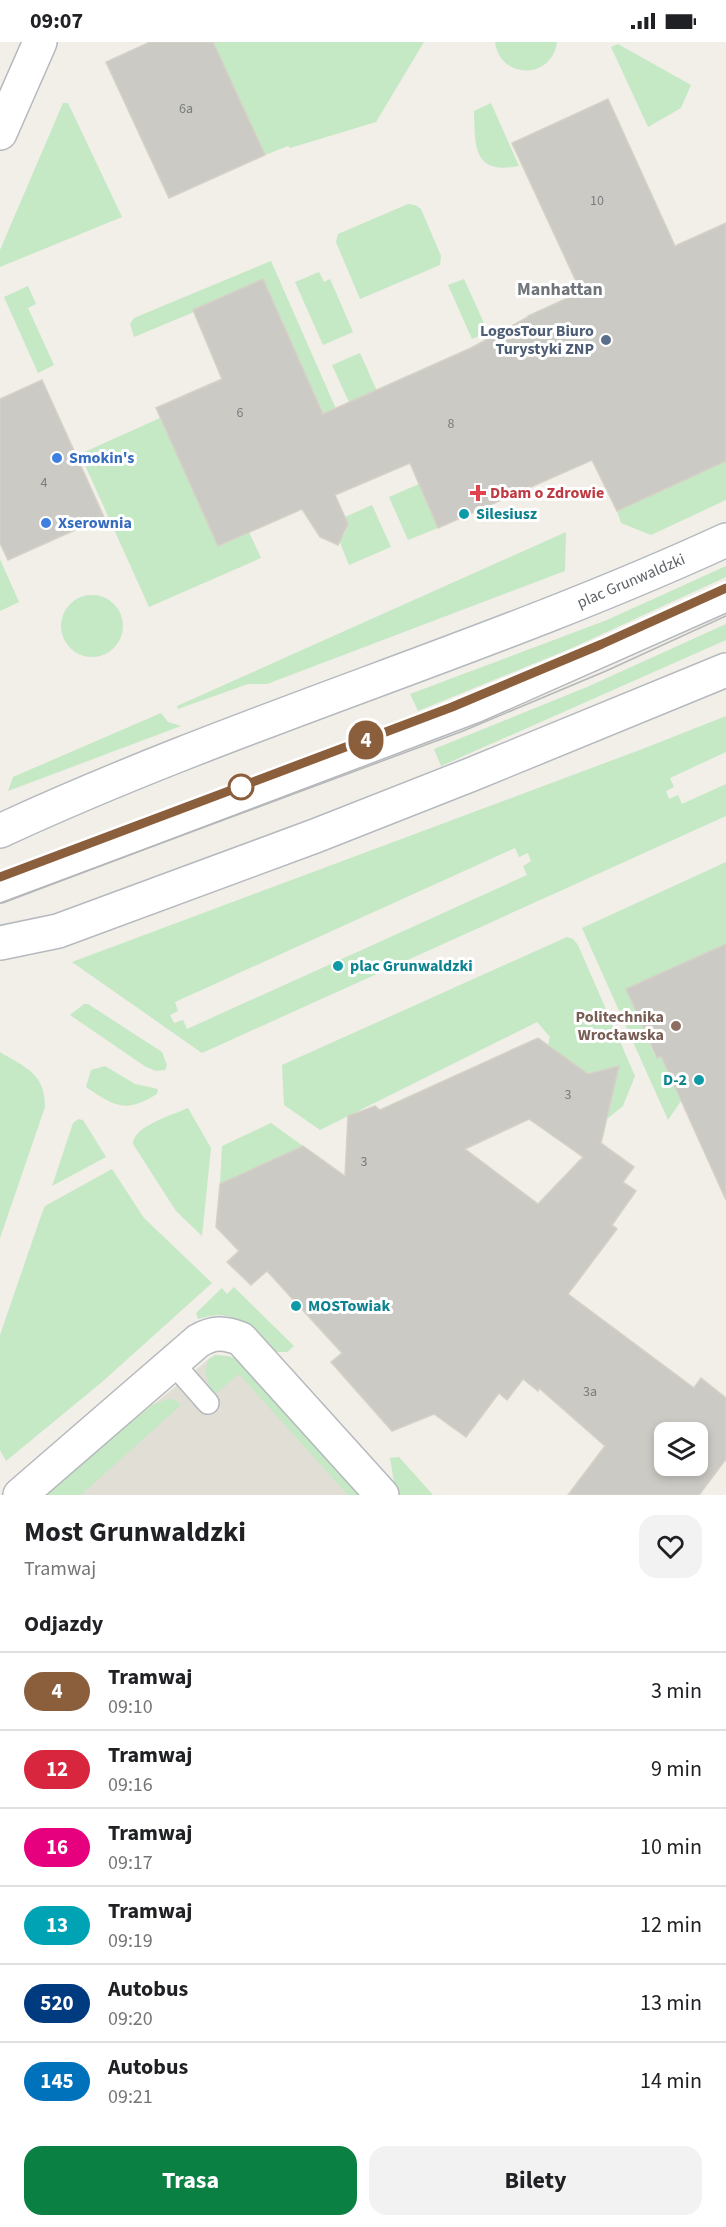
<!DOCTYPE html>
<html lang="pl">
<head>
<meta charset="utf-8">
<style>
  :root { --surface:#fff; --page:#f2f2f2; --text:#202124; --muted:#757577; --line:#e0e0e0; --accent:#0b8043 }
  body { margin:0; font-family:"Source Sans 3",sans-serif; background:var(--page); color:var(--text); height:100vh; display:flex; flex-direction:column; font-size:22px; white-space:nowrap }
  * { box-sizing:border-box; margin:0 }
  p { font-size:20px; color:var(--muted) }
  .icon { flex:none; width:33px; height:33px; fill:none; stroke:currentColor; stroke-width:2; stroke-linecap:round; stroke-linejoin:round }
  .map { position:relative; height:1453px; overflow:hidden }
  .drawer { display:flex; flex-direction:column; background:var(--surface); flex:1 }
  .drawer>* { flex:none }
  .badge { padding:0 12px; border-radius:20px; font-size:21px; line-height:39px }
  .fabs { position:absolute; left:654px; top:1380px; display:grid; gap:12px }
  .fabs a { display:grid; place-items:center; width:54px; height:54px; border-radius:12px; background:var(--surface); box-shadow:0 3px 9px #0003; font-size:30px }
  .map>.badge { position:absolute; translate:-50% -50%; box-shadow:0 0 0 3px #fff }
  h2 { padding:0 24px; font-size:22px; line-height:54px }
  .round { display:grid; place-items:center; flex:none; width:63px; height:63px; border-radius:18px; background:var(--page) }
  .head { display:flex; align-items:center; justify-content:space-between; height:102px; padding:0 24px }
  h1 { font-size:28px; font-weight:700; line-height:45px }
  .cta { display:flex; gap:12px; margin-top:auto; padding:12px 24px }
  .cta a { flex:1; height:69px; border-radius:18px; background:var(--accent); color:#fff; font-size:24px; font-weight:700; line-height:69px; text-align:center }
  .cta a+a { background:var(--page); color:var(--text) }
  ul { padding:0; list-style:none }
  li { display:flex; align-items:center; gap:18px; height:78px; padding:0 24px; border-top:2px solid var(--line) }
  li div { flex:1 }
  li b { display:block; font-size:22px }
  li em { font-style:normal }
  li .badge { min-width:66px; font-weight:700; text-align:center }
  .status { display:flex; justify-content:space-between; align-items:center; height:42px; padding:0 30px; background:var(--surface); direction:ltr }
  .status svg { height:16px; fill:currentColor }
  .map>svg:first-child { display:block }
  .education { fill:#e1ded6 }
  .green { fill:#c5e8c5; fill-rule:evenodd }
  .building { fill:#cccac5; stroke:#d6d1c6; stroke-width:1.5; fill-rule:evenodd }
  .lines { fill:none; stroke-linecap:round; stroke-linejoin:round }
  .lane-casing { stroke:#b5b8bc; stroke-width:24 }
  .street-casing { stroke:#b5b8bc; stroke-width:36 }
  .secondary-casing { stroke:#b6babf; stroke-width:36 }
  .lane { stroke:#fff; stroke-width:21 }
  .street { stroke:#fff; stroke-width:33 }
  .secondary { stroke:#fff; stroke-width:33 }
  .tram { stroke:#b6b7b8; stroke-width:1.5 }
  .line-casing { stroke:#fff; stroke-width:14 }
  .line { stroke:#8b5e3c; stroke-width:9 }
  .service-dot { fill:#5c6f8a; stroke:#fff; stroke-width:2 }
  .shop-dot { fill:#3f7fe0; stroke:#fff; stroke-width:2 }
  .health-dot { fill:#e0444e; stroke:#fff; stroke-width:2 }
  .culture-dot { fill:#0f9aa8; stroke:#fff; stroke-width:2 }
  .stop-dot { fill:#fff; stroke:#8b5e3c; stroke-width:3 }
  .education-dot { fill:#8d6e63; stroke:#fff; stroke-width:2 }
  .labels { text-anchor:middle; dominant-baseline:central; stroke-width:6; stroke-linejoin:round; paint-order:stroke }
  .number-label { font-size:14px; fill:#7a7d7f }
  .service-label { font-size:16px; font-weight:bold; fill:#4e5e75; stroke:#fff; text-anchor:end }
  .shop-label { font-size:16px; font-weight:bold; fill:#366cbe; stroke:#fff; text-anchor:start }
  .health-label { font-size:16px; font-weight:bold; fill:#be3a42; stroke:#fff; text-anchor:start }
  .culture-label { font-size:16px; font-weight:bold; fill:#0d838f; stroke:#fff; text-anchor:start }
  .street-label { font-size:16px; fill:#5f6368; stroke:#fff }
  .education-label { font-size:16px; font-weight:bold; fill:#785e54; stroke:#fff; text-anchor:end }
  .neighbourhood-label { font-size:18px; font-weight:bold; fill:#70757a; stroke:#fff }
</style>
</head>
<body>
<div class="status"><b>09:07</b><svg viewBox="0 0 49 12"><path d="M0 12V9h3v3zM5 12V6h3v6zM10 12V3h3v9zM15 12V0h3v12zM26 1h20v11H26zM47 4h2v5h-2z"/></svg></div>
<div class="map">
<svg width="726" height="1453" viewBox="0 0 726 1453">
  <rect width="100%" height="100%" fill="#f1efe8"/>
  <!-- education -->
  <path class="education" d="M 215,1313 L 230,1314 L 362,1453 L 44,1453 L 210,1316 Z"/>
  <!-- green -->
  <path class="green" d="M 213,0 L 424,0 L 376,80 L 290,106 L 288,104 L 265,113 Z
    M 495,0 L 557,0 C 552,38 500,38 495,0 Z
    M 618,2 L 691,43 L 681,66 L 648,85 L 611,5 Z
    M 63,61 L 68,61 L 122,175 L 0,225 L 0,208 Z
    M 491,61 L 519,124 C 473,133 475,105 474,69 Z
    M 408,162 L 415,163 L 421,167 L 441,214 L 440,223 L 360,257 L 336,200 L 338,192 Z
    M 271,219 L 351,401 L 325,376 L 263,237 L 193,268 L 194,270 L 134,295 L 130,282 L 134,276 Z
    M 319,230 L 324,240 L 330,237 L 353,290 L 323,303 L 295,240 Z
    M 464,237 L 488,290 L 472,297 L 448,243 Z
    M 28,244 L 36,262 L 28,266 L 54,323 L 38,331 L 4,255 Z
    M 360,311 L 407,416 L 380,428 L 332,323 Z
    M 160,376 L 218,504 L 249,490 L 261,516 L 149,565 L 80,412 Z
    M 726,419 L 726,458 L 651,493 L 621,481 L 617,469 Z
    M 419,442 L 438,486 L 408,498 L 389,455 Z
    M 372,463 L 391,505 L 349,523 L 339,498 C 347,491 349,484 345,475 Z
    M 566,490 L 565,529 L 267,642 L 248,642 L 178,667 L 177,664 Z
    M 0,517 L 19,560 L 0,569 Z
    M 726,524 L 726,535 L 572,606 L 418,669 L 410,652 L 607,578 Z
    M61 584a31 31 0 1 1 62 0a31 31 0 1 1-62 0Z
    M 726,582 L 726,598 L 441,724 L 434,707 L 587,645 Z
    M 161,671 L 168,680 L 181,684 L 8,749 L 13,735 Z
    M 726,674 L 726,710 L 670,736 L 674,745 L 666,749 L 669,757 L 678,753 L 682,762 L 726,742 L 726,774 L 202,1011 L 72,920 L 645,706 ZM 515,806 L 519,815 L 528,811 L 531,819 L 523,824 L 527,833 L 187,987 L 183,978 L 174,981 L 170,973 L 178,969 L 175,960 Z
    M 726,820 L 726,902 L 626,947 L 656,1016 L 661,1014 L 681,1059 L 668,1078 L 582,886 Z
    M 567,895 L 573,897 L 578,903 L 635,1034 L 623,1064 L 607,1077 L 618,1024 L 588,1032 L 548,1003 L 550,995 L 537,980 L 320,1088 L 284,1063 L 282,1023 Z
    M 84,962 L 88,962 L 162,1010 L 167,1023 L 165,1028 L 156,1029 L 146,1025 L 70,973 Z
    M 0,1010 C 26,1026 45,1031 45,1065 L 0,1196 Z
    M 105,1024 L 135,1042 L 158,1047 L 157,1052 C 125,1072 114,1064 86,1045 L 91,1028 Z
    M 188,1066 L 211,1106 L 202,1194 L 176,1169 L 133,1102 C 133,1084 173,1073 188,1066 Z
    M 78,1077 L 83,1078 L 106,1115 L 52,1144 L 73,1081 Z
    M 271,1081 L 303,1104 L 220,1142 L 222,1104 Z
    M 112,1127 L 144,1176 L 212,1241 L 102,1340 L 6,1419 L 0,1408 L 0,1293 L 42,1171 L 45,1164 Z
    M 234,1245 L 294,1304 L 287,1310 L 273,1310 C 251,1286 235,1264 198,1277 L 196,1271 L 222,1246 L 227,1252 Z
    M 215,1313 L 237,1316 L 362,1453 L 348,1453 L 239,1332 L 215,1352 C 206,1341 204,1331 208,1318 Z
    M 168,1357 L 176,1358 L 181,1363 L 81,1453 L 44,1453 L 152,1363 Z
    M 399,1415 L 433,1453 L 400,1453 L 395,1447 L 390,1416 Z"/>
  <!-- building -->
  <path class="building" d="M 150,0 L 213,0 L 265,113 L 169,156 L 106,20 Z
    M 608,57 L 675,204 L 726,181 L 726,419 L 617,469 L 592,418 L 438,486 L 410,421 L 335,453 L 348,482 L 338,503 L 320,495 L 302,467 L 218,504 L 156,366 L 222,337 L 193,268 L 263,237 L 323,372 L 471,306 L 528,275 L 528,274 L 581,250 L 512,101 Z
    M 42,338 L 104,475 L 8,518 L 0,501 L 0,357 Z
    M 726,902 L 726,1158 L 661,1014 L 657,1016 L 626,947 Z
    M 538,996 L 588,1032 L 619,1024 L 601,1101 L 634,1125 L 623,1140 L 636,1149 L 612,1183 L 617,1187 L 568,1252 L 694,1346 L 701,1336 L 726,1356 L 726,1417 L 699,1453 L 568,1453 L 605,1404 L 539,1346 L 538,1349 L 523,1337 L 507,1358 L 499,1351 L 466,1395 L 434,1372 L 392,1389 L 331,1320 L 342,1311 L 267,1229 L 251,1243 L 227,1220 L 239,1209 L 216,1185 L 220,1142 L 303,1104 L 345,1134 L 348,1074 L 375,1064 L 380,1068 ZM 529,1077 L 583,1115 L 538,1162 L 465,1107 ZM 664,1390 L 698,1390 L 698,1424 L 664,1424 Z"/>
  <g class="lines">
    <!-- lane casing -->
    <g class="lane-casing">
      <path id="lane" d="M 0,850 L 478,669 L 726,559
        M 172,1320 L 208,1361"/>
    </g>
    <!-- street casing -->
    <g class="street-casing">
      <path id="street" d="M 0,91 L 40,0
        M 20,1453 L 198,1299 C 213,1290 224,1290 241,1297 L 382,1453"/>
    </g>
    <!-- secondary casing -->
    <g class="secondary-casing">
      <path id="secondary" d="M 0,789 C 237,679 489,607 726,498
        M 0,901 L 58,889 L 315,794 L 470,733 L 726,628"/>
    </g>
    <!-- lane -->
    <use href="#lane" class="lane"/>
    <!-- street -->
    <use href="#street" class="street"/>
    <!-- secondary -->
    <use href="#secondary" class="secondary"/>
    <!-- tram -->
    <path class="tram" d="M 0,835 L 452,665 L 602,602 L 726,546
      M 0,861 L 463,689 L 606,629 L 726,574"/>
  </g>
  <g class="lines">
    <!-- line casing -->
    <g class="line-casing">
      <path id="line" d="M 0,835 L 452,665 L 602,602 L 726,546"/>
    </g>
    <!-- line -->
    <use href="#line" class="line"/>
  </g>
  <!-- markers -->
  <circle class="service-dot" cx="606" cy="298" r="6"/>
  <g class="shop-dot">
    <circle cx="57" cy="416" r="6"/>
    <circle cx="46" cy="481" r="6"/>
  </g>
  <path class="health-dot" d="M475 442h6v6h6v6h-6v6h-6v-6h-6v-6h6z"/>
  <g class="culture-dot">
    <circle cx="464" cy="472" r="6"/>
    <circle cx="338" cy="924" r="6"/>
    <circle cx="699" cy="1038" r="6"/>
    <circle cx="296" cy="1264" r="6"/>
  </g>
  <circle class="stop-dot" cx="241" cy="745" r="12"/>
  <circle class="education-dot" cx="676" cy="984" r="6"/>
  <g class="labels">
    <!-- number labels -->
    <g class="number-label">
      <text x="186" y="67">6a</text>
      <text x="597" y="159">10</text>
      <text x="240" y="371">6</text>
      <text x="451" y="382">8</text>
      <text x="44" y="441">4</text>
      <text x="568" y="1053">3</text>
      <text x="364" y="1120">3</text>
      <text x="590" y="1350">3a</text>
    </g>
    <!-- service labels -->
    <g class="service-label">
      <text x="594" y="289">LogosTour Biuro<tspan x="594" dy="18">Turystyki ZNP</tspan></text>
    </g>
    <!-- shop labels -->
    <g class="shop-label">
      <text x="69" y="416">Smokin's</text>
      <text x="58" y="481">Xserownia</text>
    </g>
    <!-- health labels -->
    <g class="health-label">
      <text x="490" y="451">Dbam o Zdrowie</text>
    </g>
    <!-- culture labels -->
    <g class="culture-label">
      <text x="476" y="472">Silesiusz</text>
      <text x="350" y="924">plac Grunwaldzki</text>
      <text x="687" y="1038" text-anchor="end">D-2</text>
      <text x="308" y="1264">MOSTowiak</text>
    </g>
    <!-- street labels -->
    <g class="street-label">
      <text transform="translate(631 539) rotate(-23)">plac Grunwaldzki</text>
    </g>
    <!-- education labels -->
    <g class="education-label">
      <text x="664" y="975">Politechnika<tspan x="664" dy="18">Wrocławska</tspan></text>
    </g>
    <!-- neighbourhood labels -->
    <g class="neighbourhood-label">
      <text x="560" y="247">Manhattan</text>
    </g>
  </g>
</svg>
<div class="fabs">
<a><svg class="icon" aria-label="layers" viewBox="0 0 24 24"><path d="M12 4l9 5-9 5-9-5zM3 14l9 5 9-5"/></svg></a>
</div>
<b class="badge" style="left:366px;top:698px;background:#8b5e3c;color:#fff">4</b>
</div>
<section class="drawer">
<div class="head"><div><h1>Most Grunwaldzki</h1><p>Tramwaj</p></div><a class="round"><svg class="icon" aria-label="heart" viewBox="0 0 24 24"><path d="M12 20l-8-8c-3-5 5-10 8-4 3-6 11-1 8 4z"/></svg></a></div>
<h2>Odjazdy</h2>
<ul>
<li><span class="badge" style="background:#8b5e3c;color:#fff">4</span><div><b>Tramwaj</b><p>09:10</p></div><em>3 min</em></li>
<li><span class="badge" style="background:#d7263d;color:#fff">12</span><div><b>Tramwaj</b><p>09:16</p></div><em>9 min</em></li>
<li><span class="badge" style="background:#e6007e;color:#fff">16</span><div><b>Tramwaj</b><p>09:17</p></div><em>10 min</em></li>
<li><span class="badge" style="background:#00a3b4;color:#fff">13</span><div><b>Tramwaj</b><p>09:19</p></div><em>12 min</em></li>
<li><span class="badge" style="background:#003b80;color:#fff">520</span><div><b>Autobus</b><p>09:20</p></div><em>13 min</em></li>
<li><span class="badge" style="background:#0072bc;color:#fff">145</span><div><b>Autobus</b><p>09:21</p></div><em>14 min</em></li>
</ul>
<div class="cta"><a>Trasa</a><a>Bilety</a></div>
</section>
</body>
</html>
